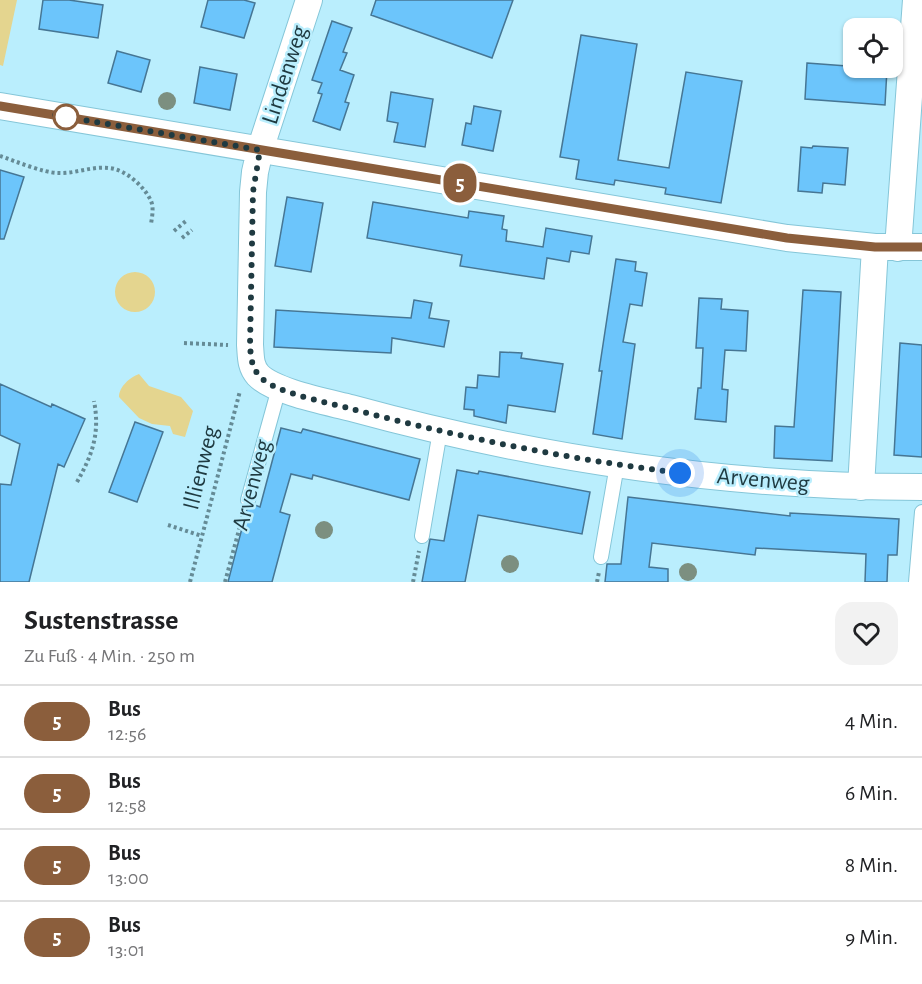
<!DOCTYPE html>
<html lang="de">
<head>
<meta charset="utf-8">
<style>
  :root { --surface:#fff; --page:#f2f2f2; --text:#202124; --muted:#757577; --line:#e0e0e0 }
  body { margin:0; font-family:"Alegreya Sans",sans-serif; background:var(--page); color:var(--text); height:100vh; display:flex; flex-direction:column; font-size:22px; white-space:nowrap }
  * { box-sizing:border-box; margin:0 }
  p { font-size:20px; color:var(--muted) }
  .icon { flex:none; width:33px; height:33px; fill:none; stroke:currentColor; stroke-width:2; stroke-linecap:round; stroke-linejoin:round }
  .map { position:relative; height:582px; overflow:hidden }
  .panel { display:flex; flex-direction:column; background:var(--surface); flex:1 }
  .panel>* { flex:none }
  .badge { padding:0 12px; border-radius:20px; font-size:21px; line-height:39px }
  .tools { position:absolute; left:843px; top:18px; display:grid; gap:12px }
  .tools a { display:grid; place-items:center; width:60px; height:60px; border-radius:12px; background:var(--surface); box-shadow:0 2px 4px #0004; font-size:30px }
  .you { position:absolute; width:30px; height:30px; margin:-15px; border:4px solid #fff; border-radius:50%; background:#1a73e8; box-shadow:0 0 0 9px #1a73e833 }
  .map>.badge { position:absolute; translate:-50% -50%; box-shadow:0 0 0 3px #fff }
  .round { display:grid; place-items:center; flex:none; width:63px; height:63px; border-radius:18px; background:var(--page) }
  .head { display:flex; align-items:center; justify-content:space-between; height:102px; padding:0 24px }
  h1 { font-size:28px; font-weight:600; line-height:45px }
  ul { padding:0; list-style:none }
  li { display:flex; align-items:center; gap:18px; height:72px; padding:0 24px; border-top:2px solid var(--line) }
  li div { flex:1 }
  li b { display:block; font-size:22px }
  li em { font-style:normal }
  li .badge { min-width:66px; font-weight:700; text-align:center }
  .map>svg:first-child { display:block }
  .green { fill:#e4d58f }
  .building { fill:#6cc5fb; stroke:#467694; stroke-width:1.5 }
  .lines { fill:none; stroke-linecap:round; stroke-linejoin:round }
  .lane-casing { stroke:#85c6d8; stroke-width:16 }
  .street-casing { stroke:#85c6d8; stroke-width:28 }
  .path { stroke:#658b96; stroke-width:4; stroke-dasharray:3 3; stroke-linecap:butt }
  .lane { stroke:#fff; stroke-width:14 }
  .street { stroke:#fff; stroke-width:26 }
  .tree { fill:#7c8f80 }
  .line-casing { stroke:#fff; stroke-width:14 }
  .line { stroke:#8b5e3c; stroke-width:9 }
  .walk { stroke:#1f3a41; stroke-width:6; stroke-dasharray:0 10.8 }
  .stop-dot { fill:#fff; stroke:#8b5e3c; stroke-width:3 }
  .labels { text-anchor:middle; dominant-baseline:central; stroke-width:5; stroke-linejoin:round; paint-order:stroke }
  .street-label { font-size:24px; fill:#1f3a41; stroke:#baeefd }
</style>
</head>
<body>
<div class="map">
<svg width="922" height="582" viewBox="0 0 922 582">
  <rect width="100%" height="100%" fill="#baeefd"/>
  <!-- green -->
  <path class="green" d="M 0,0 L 17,0 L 3,66 L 0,65 Z
    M115 292a20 20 0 1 1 40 0a20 20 0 1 1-40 0Z
    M 139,374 L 149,386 L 181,397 L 193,411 L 185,437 L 173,434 L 170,426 L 152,424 L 139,418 L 119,397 C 119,387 130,377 139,374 Z"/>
  <!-- building -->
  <path class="building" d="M 43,0 L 69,0 L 103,5 L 98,38 L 39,29 Z
    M 208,0 L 244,0 L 255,3 L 244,38 L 201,27 Z
    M 376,0 L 513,0 L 492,58 L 371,15 Z
    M 332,21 L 352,28 L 343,52 L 347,53 L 340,70 L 354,75 L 345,102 L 349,103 L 340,130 L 313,121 L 322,94 L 318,93 L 322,83 L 312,80 Z
    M 581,35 L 637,44 L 618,160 L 669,168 L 686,72 L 742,81 L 721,203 L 665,194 L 666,188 L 615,180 L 614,185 L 576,179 L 579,160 L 560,157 Z
    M 117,51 L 150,60 L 141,92 L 108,83 Z
    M 807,63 L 887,69 L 885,105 L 805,99 Z
    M 200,67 L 237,74 L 230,110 L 194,103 Z
    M 391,92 L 433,99 L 425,147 L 394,142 L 398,123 L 387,121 Z
    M 474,106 L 501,111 L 493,151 L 462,145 L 466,123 L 471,124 Z
    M 813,146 L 848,148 L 845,185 L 823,183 L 822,193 L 798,191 L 801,147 L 812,148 Z
    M 0,170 L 24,177 L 4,239 L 0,239 Z
    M 287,197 L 323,203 L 311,272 L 275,266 Z
    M 373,202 L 468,218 L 469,211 L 504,216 L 502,229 L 507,230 L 506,241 L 543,247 L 546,228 L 592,236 L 589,254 L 571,251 L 569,262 L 547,258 L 544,279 L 460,266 L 462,255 L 367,238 Z
    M 616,259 L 636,262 L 635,271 L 647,273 L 642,306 L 630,304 L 623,342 L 635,344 L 622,439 L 593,434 L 602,371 L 599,371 Z
    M 803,290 L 841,292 L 832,461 L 774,458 L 775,426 L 794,427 Z
    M 699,298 L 722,299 L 721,309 L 748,311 L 746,351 L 725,350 L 722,389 L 728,390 L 726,422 L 695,419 L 698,388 L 701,388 L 703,348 L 696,348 Z
    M 414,300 L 432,303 L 429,318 L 449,321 L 444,347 L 392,338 L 391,353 L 274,347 L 276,310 L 411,318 Z
    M 900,343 L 922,345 L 922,457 L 894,455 Z
    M 500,352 L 522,353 L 521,358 L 563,364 L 555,412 L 508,405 L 506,423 L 474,416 L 474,410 L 464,409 L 466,387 L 477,388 L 478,375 L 499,377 Z
    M 0,384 L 51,407 L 52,404 L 85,419 L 64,467 L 58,464 L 29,582 L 0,582 L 0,484 L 11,485 L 20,444 L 0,435 Z
    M 135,422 L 163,432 L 137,502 L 109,492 Z
    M 281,428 L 301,433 L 303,429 L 420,459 L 409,500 L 313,475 L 312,479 L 291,474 L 280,512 L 290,515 L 272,582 L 228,582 L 247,509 L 255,505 L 260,507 Z
    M 457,470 L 478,474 L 479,471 L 590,492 L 582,534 L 478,515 L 465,582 L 422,582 L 430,539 L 444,541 Z
    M 628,497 L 790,516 L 790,513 L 899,519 L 897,555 L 888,555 L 887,582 L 865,582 L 866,554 L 756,548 L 755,555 L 652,543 L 649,567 L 668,569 L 668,582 L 605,582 L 607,564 L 621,564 Z"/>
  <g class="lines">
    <!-- lane casing -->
    <g class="lane-casing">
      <path id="lane" d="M 248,500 L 279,388
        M 422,536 L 440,431
        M 601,557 L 617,465
        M 916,582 L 922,512"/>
    </g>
    <!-- street casing -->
    <g class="street-casing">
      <path id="street" d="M 309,0 L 260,150 L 255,172 L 253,192 L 250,345 C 251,356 250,366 258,375 C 274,392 328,402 351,408 C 537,459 729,487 922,487
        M 0,106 L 787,238 L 875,247 L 922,247
        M 898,248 L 916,0
        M 861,487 L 875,247"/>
    </g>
    <!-- path -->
    <path class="path" d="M 0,156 C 15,161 44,173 58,173 C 75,174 91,166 109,168 C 125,169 145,187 151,201 C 154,208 152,217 151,224
      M 174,231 L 186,221
      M 182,238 L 192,230
      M 184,343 L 228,345
      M 77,482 C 93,454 100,432 94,401
      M 168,525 L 202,536
      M 190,582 L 240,391
      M 225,582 L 243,515
      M 413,582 L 419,551
      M 597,582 L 599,572"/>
    <!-- lane -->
    <use href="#lane" class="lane"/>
    <!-- street -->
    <use href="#street" class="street"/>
  </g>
  <!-- trees -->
  <g class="tree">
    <circle cx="167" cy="101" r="9"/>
    <circle cx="324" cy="530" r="9"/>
    <circle cx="510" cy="564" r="9"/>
    <circle cx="688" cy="572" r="9"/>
  </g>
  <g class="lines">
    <!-- line casing -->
    <g class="line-casing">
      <path id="line" d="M 0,106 L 787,238 L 875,247 L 922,247"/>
    </g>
    <!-- line -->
    <use href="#line" class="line"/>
    <!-- walk -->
    <path class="walk" d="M 66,117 L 55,115 L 260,150 L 253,192 L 250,345 C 251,360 252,371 265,381 C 283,394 325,402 348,408 C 457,437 568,459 680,473"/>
  </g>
  <!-- markers -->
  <circle class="stop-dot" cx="66" cy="117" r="12"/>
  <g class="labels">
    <!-- street labels -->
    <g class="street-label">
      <text transform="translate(285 75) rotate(-72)">Lindenweg</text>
      <text transform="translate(201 468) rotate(-76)">Illienweg</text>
      <text transform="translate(763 480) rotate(5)">Arvenweg</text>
      <text transform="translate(252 485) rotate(-75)">Arvenweg</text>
    </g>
  </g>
</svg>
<div class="tools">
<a><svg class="icon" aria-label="locate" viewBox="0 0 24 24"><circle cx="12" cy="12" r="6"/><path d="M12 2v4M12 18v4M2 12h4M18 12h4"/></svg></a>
</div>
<div class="you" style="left:680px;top:473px"></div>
<b class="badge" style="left:460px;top:183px;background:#8b5e3c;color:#fff">5</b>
</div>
<section class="panel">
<div class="head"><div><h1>Sustenstrasse</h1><p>Zu Fuß · 4 Min. · 250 m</p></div><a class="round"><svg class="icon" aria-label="heart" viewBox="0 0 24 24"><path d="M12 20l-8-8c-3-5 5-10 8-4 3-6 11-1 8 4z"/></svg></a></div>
<ul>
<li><span class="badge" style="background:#8b5e3c;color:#fff">5</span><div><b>Bus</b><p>12:56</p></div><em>4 Min.</em></li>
<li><span class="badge" style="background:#8b5e3c;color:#fff">5</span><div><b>Bus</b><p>12:58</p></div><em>6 Min.</em></li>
<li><span class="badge" style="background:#8b5e3c;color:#fff">5</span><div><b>Bus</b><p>13:00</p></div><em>8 Min.</em></li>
<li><span class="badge" style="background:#8b5e3c;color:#fff">5</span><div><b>Bus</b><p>13:01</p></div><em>9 Min.</em></li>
</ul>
</section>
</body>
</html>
